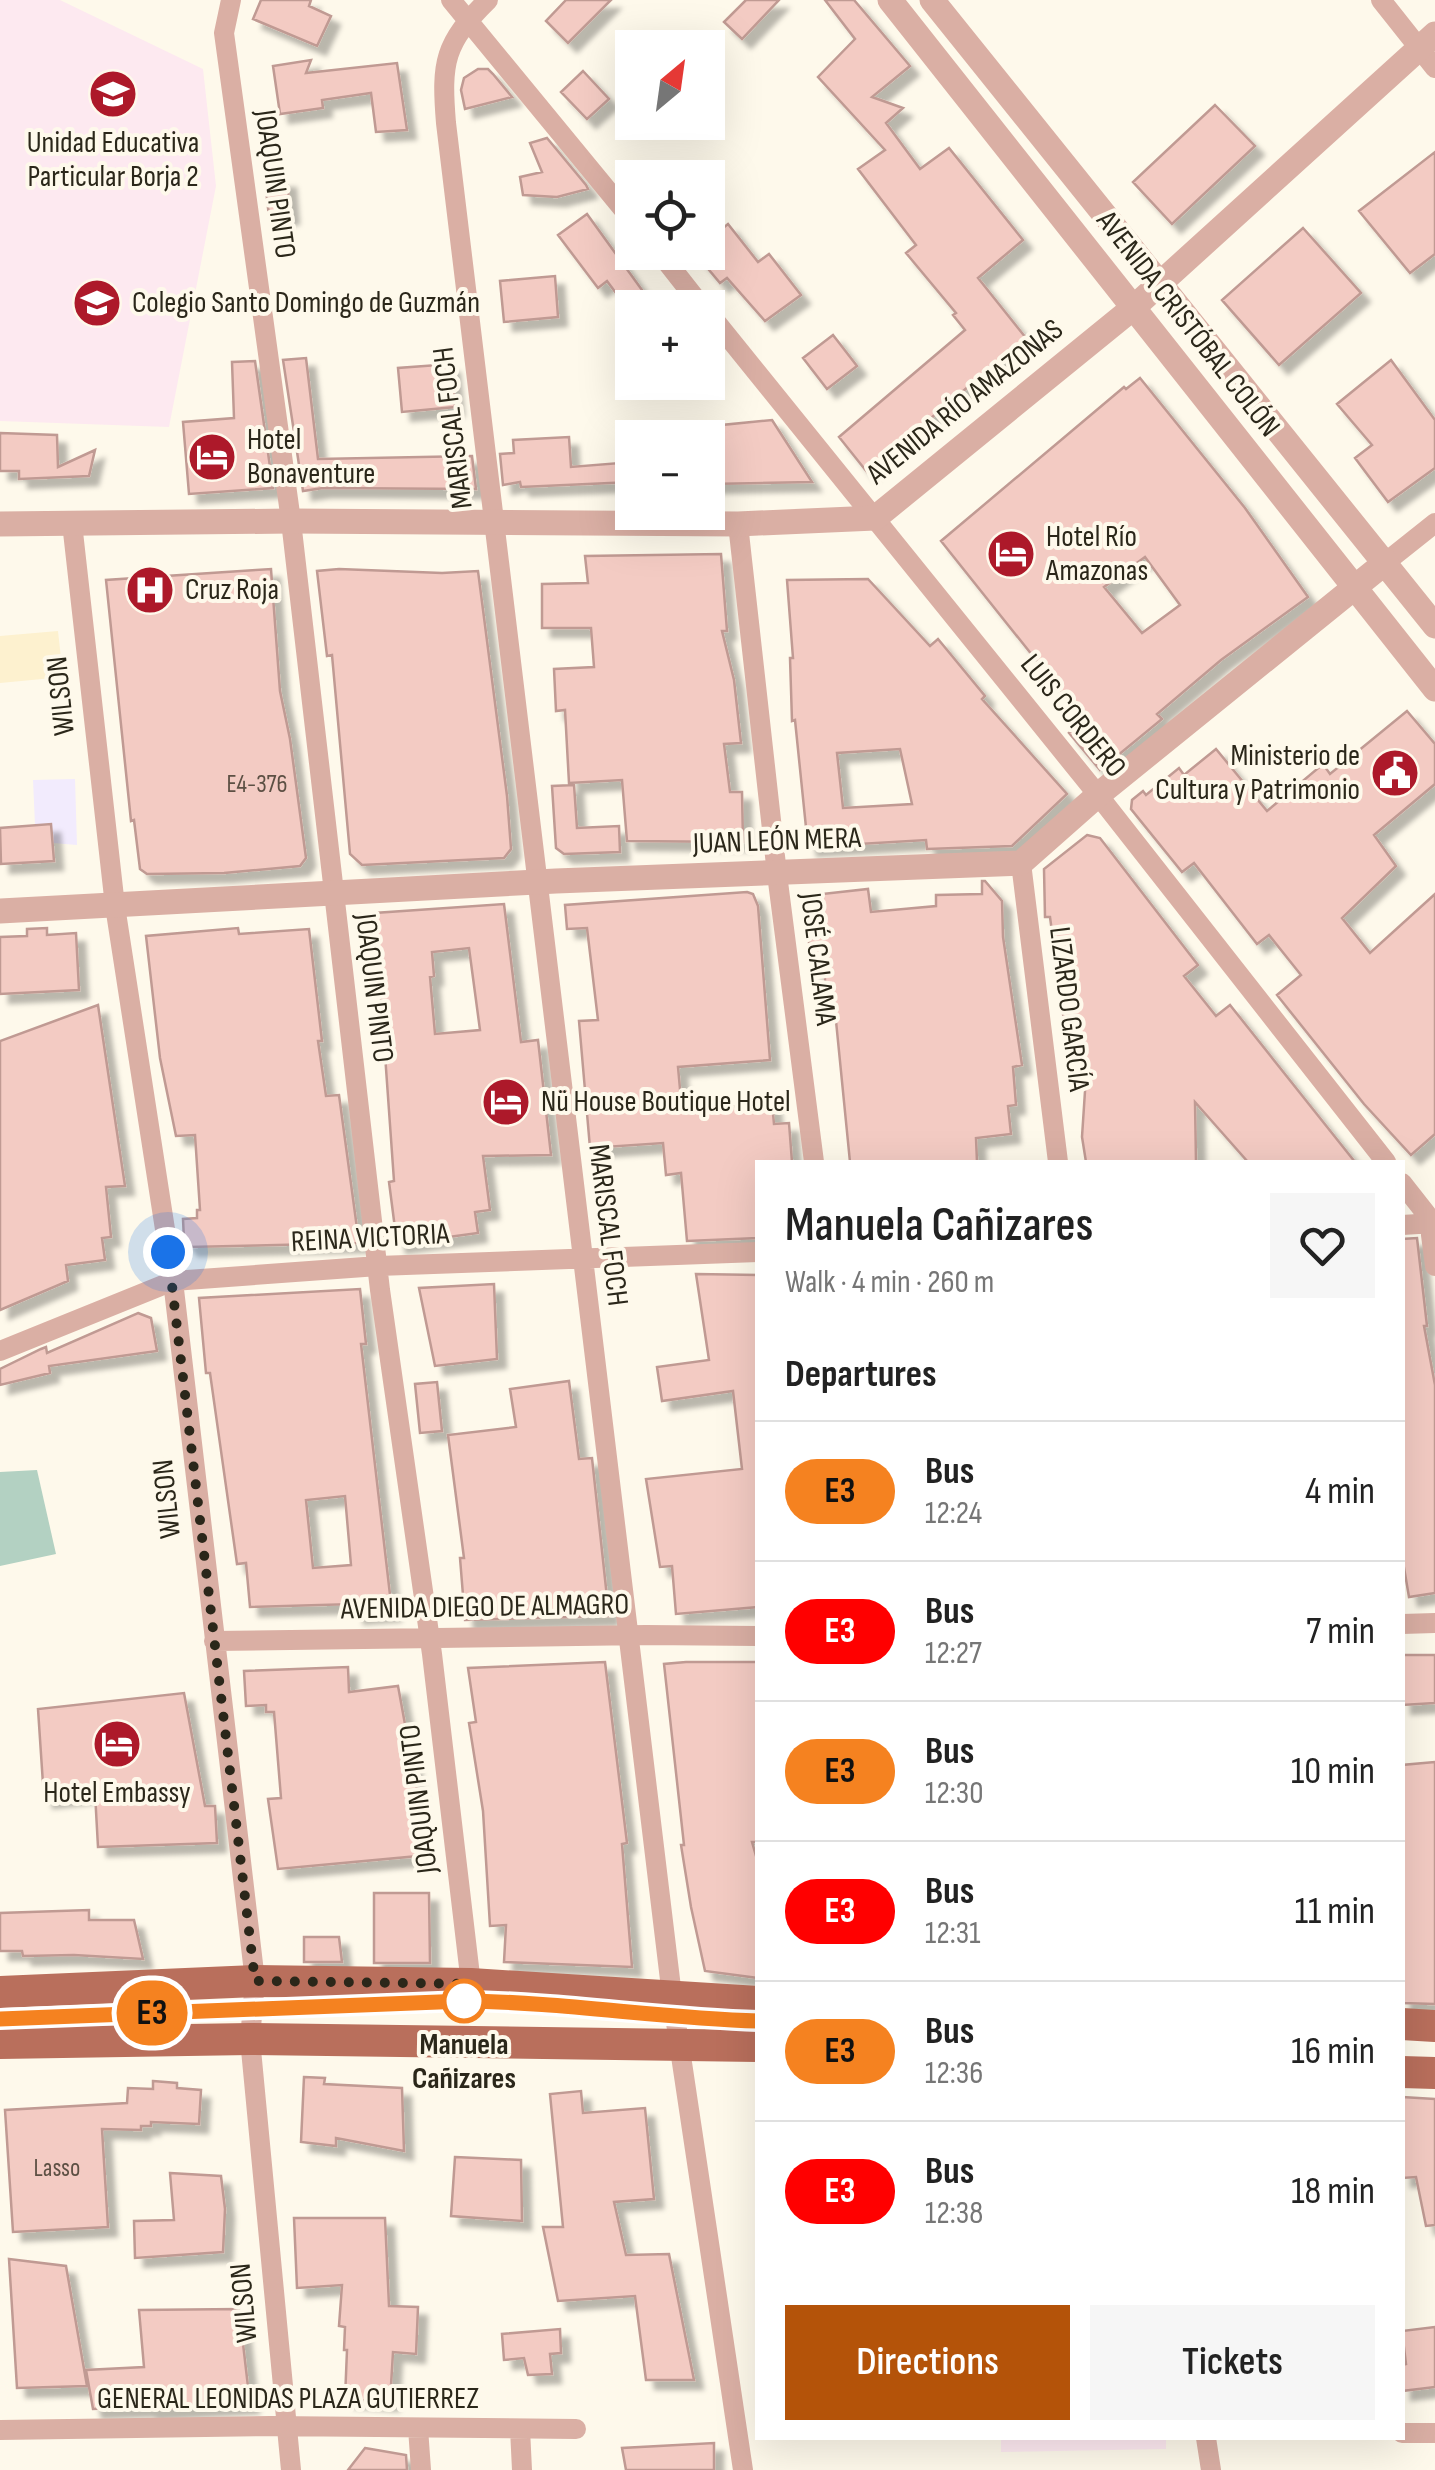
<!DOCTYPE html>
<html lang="en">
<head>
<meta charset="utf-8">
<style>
  :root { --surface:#fff; --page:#f6f6f6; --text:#222; --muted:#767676; --line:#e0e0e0; --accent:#b45309 }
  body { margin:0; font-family:"Sofia Sans Condensed",sans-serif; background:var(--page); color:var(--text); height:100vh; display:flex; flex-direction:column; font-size:38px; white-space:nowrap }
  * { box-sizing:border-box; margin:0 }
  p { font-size:32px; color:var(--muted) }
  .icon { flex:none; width:55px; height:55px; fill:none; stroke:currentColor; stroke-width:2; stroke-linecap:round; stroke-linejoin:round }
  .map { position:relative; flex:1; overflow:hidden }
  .panel { position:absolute; left:755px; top:1160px; width:650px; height:1280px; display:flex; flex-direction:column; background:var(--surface); border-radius:0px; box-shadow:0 10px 40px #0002 }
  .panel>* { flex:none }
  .badge { padding:0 20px; border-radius:32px; font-size:35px; line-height:65px }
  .needle { width:65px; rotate:29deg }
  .tools { position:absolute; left:615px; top:30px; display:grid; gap:20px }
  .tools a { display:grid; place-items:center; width:110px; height:110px; border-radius:0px; background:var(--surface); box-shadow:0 10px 40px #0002; font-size:50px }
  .you { position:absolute; width:50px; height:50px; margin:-25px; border:8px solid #fff; border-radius:50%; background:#1a73e8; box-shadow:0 0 0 15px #1a73e833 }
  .map>.badge { position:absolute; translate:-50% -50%; box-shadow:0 0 0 5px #fff }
  h2 { padding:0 30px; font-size:38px; line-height:90px }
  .round { display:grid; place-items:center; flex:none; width:105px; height:105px; border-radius:0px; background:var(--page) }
  .headline { display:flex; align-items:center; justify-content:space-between; height:170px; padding:0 30px }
  h1 { font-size:48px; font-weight:600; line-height:75px }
  .primary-button { display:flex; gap:20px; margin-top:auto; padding:20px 30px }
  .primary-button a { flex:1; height:115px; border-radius:0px; background:var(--accent); color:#fff; font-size:40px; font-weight:600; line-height:115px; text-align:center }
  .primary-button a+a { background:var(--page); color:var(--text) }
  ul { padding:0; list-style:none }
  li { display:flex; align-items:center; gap:30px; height:140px; padding:0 30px; border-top:2px solid var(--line) }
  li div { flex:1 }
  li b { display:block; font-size:38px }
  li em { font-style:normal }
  li .badge { min-width:110px; font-weight:700; text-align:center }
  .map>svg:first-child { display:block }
  .commercial { fill:#f2ebfd }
  .built { fill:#fdf1cf }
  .education { fill:#fde9f0 }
  .green { fill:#b3d1c2 }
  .building { fill:#f3cbc3; stroke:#c09a93; stroke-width:2.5; fill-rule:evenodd; filter:url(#shadow) }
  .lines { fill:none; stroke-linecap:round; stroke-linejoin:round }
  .minor { stroke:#daafa4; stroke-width:20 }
  .tertiary { stroke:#daafa4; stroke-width:25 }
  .primary { stroke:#b96f5c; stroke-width:32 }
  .line-casing { stroke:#fff; stroke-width:22 }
  .line { stroke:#f58220; stroke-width:15 }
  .walk { stroke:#2b271a; stroke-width:10; stroke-dasharray:0 18 }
  .stop-dot { fill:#fff; stroke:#f58220; stroke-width:5 }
  .labels { text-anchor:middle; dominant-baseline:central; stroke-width:8; stroke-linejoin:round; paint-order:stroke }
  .number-label { font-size:25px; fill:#5d5044 }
  .poi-label { font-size:30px; fill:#2b271a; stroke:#fef9eb; text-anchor:start }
  .street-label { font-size:30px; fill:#2b271a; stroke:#fef9eb }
  .stop-label { font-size:30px; font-weight:bold; fill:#2b271a; stroke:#fef9eb }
</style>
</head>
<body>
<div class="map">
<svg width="1435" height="2470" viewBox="0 0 1435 2470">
  <defs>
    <filter id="shadow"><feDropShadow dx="9" dy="9" stdDeviation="2.5" flood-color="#0004"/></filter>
  </defs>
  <rect width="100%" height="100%" fill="#fef9eb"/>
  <!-- commercial -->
  <path class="commercial" d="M 75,779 L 77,845 L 53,843 L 51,825 L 35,825 L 33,780 Z"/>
  <!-- built -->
  <path class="built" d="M 58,631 L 63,677 L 0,683 L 0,636 Z"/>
  <!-- education -->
  <path class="education" d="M 0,0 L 60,0 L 203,69 L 216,186 L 169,427 L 0,421 Z
    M 1001,2438 L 1166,2438 L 1166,2449 L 1001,2452 Z"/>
  <!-- green -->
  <path class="green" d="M 37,1470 L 56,1554 L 0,1566 L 0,1472 Z"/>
  <!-- building -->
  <path class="building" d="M 261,0 L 311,0 L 309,6 L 331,16 L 317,46 L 253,19 Z
    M 566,0 L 611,0 L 568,43 L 546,21 Z
    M 746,0 L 779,0 L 742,39 L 724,22 Z
    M 825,0 L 854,0 L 910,66 L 872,97 L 903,108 L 886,123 L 920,169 L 949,148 L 1023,240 L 978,278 L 1026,338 L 867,472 L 839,437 L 965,330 L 953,315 L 956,313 L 906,253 L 916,245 L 858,169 L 885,150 L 818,77 L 855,39 Z
    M 311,60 L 306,73 L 397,63 L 407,130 L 376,132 L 371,93 L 322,100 L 323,108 L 280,114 L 273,66 Z
    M 478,69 L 488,69 L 493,74 L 512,97 L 465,109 L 461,90 L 464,78 Z
    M 583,71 L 609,99 L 587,119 L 561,92 Z
    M 1215,105 L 1255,146 L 1172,224 L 1133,182 Z
    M 547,138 L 586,185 L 588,189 L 557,197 L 523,195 L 520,177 L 542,172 L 530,143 Z
    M 1435,152 L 1435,254 L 1410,273 L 1359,211 Z
    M 287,179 L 290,215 L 269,217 L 265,180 Z
    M 587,214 L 655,308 L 625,305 L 607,281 L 598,288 L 558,235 Z
    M 728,224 L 758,262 L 769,254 L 801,295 L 765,321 L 727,278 L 720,283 L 694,252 L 708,252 L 708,240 Z
    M 1303,228 L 1361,293 L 1279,365 L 1222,300 Z
    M 555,276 L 558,317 L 504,322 L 500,281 Z
    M 833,335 L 857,366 L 827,389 L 803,358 Z
    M 306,358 L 318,459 L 472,456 L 476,489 L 323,488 L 303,491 L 283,360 Z
    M 1391,360 L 1435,420 L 1435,468 L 1388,502 L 1355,458 L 1372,445 L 1337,404 Z
    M 255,361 L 273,488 L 189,494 L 183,422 L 234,418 L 232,362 Z
    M 451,364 L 455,407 L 402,412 L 398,368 Z
    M 1140,378 L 1245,508 L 1308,597 L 1221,660 L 1157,714 L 1162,719 L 1100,770 L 1069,733 L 1084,720 L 941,541 L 1124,387 L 1126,389 ZM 1145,557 L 1180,605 L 1142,633 L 1104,587 Z
    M 772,420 L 812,482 L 708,484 L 708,442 L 722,442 L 722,425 Z
    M 0,433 L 57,435 L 58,467 L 95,450 L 89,476 L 19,479 L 19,471 L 0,471 Z
    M 569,437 L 571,467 L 632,462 L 632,482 L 521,487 L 520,482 L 503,485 L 500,454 L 514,453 L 513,440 Z
    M 721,554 L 727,631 L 722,631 L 734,680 L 741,743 L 724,744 L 730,792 L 742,792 L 743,842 L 627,841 L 622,780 L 569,783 L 565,710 L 556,711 L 554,669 L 594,667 L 591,628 L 542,628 L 542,584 L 588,583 L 585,556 Z
    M 271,569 L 280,691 L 290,739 L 306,858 L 300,866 L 224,873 L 147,874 L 140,869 L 134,820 L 131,821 L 106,580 Z
    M 339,569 L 442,573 L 478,571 L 507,796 L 511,849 L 504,858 L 362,865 L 350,854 L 332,655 L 327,656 L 317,571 Z
    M 868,579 L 930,646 L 938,639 L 985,696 L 982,699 L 1067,794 L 1012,846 L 927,849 L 926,840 L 808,847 L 795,720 L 792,721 L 790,658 L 793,658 L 787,580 ZM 900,749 L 912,804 L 843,808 L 837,753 Z
    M 1407,711 L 1435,744 L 1435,784 L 1374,835 L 1396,866 L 1342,918 L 1370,953 L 1435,894 L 1435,1134 L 1411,1155 L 1364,1104 L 1277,995 L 1301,975 L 1269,935 L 1257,944 L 1194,863 L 1182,872 L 1131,809 L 1132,800 L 1143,791 L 1146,795 L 1179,768 L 1184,775 L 1216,749 L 1267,811 L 1323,764 L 1330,774 Z
    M 574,785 L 577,828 L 619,826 L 620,852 L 564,854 L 556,848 L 552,786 Z
    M 51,824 L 54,861 L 1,864 L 0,828 Z
    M 1087,835 L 1100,838 L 1198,965 L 1184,976 L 1216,1016 L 1230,1005 L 1355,1162 L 1248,1162 L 1195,1102 L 1196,1162 L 1086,1162 L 1082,1137 L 1086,1076 L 1083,1034 L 1066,1036 L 1050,917 L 1045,917 L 1044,869 Z
    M 982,881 L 985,881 L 1002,901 L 1003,937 L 1022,1065 L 1013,1067 L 1016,1105 L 1008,1106 L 1011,1134 L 976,1138 L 977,1162 L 850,1162 L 835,1011 L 828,1012 L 824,969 L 812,970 L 804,896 L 868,889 L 871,912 L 936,906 L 936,895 L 982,894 Z
    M 747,892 L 753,894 L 758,906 L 770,1060 L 678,1067 L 682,1111 L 772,1103 L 774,1124 L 789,1123 L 792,1162 L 758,1162 L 758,1238 L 687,1241 L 681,1173 L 666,1175 L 663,1143 L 590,1148 L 579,1021 L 598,1020 L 587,928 L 567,929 L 565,905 Z
    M 504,904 L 521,1042 L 538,1040 L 551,1155 L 483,1156 L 490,1210 L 475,1212 L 478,1233 L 397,1244 L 389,1182 L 394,1181 L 378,956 L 364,957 L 360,914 ZM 469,948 L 480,1030 L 435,1034 L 430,977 L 434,976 L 432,952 Z
    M 47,928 L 47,935 L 76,933 L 79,990 L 0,994 L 0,937 L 27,936 L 27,929 Z
    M 238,928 L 239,934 L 309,929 L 322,1041 L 318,1041 L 326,1096 L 339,1095 L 359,1243 L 189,1247 L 184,1240 L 183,1219 L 197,1218 L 197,1210 L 200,1210 L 195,1135 L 176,1136 L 160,1058 L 146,936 Z
    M 98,1005 L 125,1186 L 106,1187 L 111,1237 L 102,1238 L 105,1260 L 66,1265 L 68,1281 L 0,1310 L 0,1041 Z
    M 1417,1238 L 1427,1326 L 1424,1326 L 1435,1385 L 1435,1593 L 1409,1597 L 1402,1556 L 1402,1239 Z
    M 696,1274 L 758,1275 L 758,1607 L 676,1614 L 672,1566 L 660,1567 L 646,1479 L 742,1469 L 733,1391 L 662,1401 L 657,1367 L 709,1360 Z
    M 494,1284 L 497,1359 L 435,1366 L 419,1288 Z
    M 360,1289 L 366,1344 L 361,1344 L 392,1612 L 355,1615 L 354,1604 L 250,1607 L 246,1563 L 237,1564 L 210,1373 L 206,1373 L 199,1298 ZM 345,1496 L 351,1565 L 313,1568 L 306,1500 Z
    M 138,1313 L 151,1318 L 157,1351 L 49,1366 L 50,1373 L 0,1385 L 0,1369 L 41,1349 L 46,1347 L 47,1353 Z
    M 569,1381 L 579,1459 L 592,1458 L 609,1616 L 465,1620 L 460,1558 L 464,1558 L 448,1435 L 516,1427 L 510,1389 Z
    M 437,1382 L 442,1431 L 420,1433 L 415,1384 Z
    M 1402,1655 L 1435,1655 L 1435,1703 L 1402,1705 Z
    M 605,1662 L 627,1843 L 622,1844 L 632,1967 L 504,1962 L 506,1925 L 490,1926 L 483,1811 L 469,1723 L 476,1722 L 468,1668 Z
    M 686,1662 L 758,1662 L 758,1842 L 752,1842 L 758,1863 L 758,1978 L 705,1971 L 691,1907 L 681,1845 L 684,1845 L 664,1664 Z
    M 348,1667 L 349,1692 L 398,1686 L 417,1790 L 411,1791 L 418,1856 L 278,1869 L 268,1799 L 281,1798 L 274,1712 L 266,1712 L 266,1705 L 246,1706 L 244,1671 Z
    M 184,1693 L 205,1806 L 215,1806 L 217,1843 L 98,1847 L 95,1793 L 44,1799 L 38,1709 Z
    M 1435,1762 L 1435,2004 L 1402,2003 L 1402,1765 Z
    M 374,1893 L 429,1893 L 430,1963 L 374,1963 Z
    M 89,1910 L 89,1920 L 134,1920 L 143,1959 L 74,1955 L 23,1956 L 22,1951 L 0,1951 L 0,1913 Z
    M 304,1937 L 339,1937 L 342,1962 L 304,1962 Z
    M 304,2077 L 325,2078 L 324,2084 L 402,2088 L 404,2151 L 336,2138 L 336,2146 L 301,2142 Z
    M 153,2081 L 177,2083 L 177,2088 L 201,2090 L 199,2124 L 151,2122 L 151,2126 L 141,2126 L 141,2130 L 102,2129 L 108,2227 L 13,2232 L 5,2110 L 127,2103 L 128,2088 L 153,2089 Z
    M 581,2091 L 583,2113 L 645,2108 L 654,2199 L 614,2202 L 626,2255 L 669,2254 L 694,2380 L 646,2380 L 635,2296 L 558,2301 L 543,2227 L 563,2227 L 550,2094 Z
    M 1402,2097 L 1435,2099 L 1435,2225 L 1426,2226 L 1416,2177 L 1402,2178 Z
    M 455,2157 L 521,2160 L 522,2221 L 451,2216 Z
    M 170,2173 L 221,2176 L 225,2209 L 223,2252 L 135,2258 L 134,2221 L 174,2220 Z
    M 294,2218 L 385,2218 L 389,2306 L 418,2307 L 416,2354 L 393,2352 L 390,2402 L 345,2399 L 347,2350 L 344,2350 L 345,2327 L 339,2326 L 342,2285 L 297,2288 Z
    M 9,2259 L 66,2266 L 87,2386 L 17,2388 Z
    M 239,2309 L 250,2404 L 148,2410 L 147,2407 L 93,2409 L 86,2370 L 144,2367 L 139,2310 Z
    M 1435,2327 L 1435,2387 L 1402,2391 L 1402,2365 L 1406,2364 L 1402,2331 Z
    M 560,2329 L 561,2353 L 550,2354 L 552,2374 L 528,2375 L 524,2358 L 504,2360 L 502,2334 Z
    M 714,2443 L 714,2470 L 626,2470 L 622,2448 Z
    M 365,2448 L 406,2455 L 407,2470 L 348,2470 Z"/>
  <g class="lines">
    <!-- minor -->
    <path class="minor" d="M 231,0 L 224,33 L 291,521 L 380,1290 L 432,1654 L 471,1984
      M 451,0 L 632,220
      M 488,0 C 444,43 441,62 446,123 L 672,1996 L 743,2470
      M 1381,0 L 1435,68
      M 659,252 L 703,308
      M 708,312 L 1098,795 L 1386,1162
      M 72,523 L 115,906 L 173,1281 L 255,1981 L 250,2039 L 291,2470
      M 738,524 L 777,874 L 814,1162
      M 1386,562 L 1435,523
      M 1021,863 L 1058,1162
      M 1402,1183 L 1435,1225
      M 1434,1223 L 1431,1235 L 1435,1266
      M 1402,1225 L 1435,1223
      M 0,1351 L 173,1281 L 378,1266 L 758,1252
      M 1402,1624 L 1435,1623
      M 214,1641 L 646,1635 L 758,1636
      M 418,2428 L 421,2470
      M 520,2429 L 522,2470
      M 0,2430 L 270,2426 L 576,2429
      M 1402,2433 L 1435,2433
      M 1206,2438 L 1211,2470"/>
    <!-- tertiary -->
    <path class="tertiary" d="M 890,0 L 1435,689
      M 932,0 L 1435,626
      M 0,524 L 291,521 L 738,524 L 875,518 L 1133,308 L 1435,34
      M 0,911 L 556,881 L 1021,863 L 1098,795 L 1386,562"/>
    <!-- primary -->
    <path class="primary" d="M 0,1992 L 255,1981 L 471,1984 L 758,2002
      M 1402,2024 L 1435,2026
      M 0,2043 L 250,2039 L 758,2046
      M 1402,2072 L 1435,2073"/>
  </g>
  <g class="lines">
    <!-- line casing -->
    <g class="line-casing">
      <path id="line" d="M 0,2019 L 464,2001 C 562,2002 659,2018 758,2021"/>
    </g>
    <!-- line -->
    <use href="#line" class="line"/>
    <!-- walk -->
    <path class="walk" d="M 168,1252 L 255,1981 L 471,1984 L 464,2001"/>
  </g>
  <!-- icons -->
  <defs>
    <g id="school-disc" transform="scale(2.5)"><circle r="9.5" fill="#ad192a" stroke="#fef9eb"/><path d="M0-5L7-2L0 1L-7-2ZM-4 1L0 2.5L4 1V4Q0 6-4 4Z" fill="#fff"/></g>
    <g id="hotel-disc" transform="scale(2.5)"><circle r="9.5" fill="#ad192a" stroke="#fef9eb"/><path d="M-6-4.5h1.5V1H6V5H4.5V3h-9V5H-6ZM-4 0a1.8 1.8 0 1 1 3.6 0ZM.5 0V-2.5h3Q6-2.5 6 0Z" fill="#fff"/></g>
    <g id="hospital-disc" transform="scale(2.5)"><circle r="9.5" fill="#ad192a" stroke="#fef9eb"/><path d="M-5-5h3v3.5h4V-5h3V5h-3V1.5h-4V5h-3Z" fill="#fff"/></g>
    <g id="civic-disc" transform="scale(2.5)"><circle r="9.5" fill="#ad192a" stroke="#fef9eb"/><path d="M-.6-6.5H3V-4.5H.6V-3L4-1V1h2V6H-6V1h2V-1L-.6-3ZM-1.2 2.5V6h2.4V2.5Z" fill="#fff"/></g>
  </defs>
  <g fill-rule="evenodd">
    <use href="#school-disc" x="113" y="94"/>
    <use href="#school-disc" x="97" y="303"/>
    <use href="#hotel-disc" x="212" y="457"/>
    <use href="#hotel-disc" x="1011" y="554"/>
    <use href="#hospital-disc" x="150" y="590"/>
    <use href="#civic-disc" x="1395" y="773"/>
    <use href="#hotel-disc" x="506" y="1102"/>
    <use href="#hotel-disc" x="117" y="1744"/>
  </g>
  <!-- markers -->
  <circle class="stop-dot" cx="464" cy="2001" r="20"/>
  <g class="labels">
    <!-- number labels -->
    <g class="number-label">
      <text x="257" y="784">E4-376</text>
      <text x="57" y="2168">Lasso</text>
    </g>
    <!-- poi labels -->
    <g class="poi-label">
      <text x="113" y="143" text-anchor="middle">Unidad Educativa<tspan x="113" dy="34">Particular Borja 2</tspan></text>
      <text x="132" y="303">Colegio Santo Domingo de Guzmán</text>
      <text x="247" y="440">Hotel<tspan x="247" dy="34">Bonaventure</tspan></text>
      <text x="1046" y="537">Hotel Río<tspan x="1046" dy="34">Amazonas</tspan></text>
      <text x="185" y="590">Cruz Roja</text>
      <text x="1360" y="756" text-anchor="end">Ministerio de<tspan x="1360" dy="34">Cultura y Patrimonio</tspan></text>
      <text x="541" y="1102">Nü House Boutique Hotel</text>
      <text x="117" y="1793" text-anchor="middle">Hotel Embassy</text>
    </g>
    <!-- street labels -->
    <g class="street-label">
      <text transform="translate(275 184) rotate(82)">JOAQUIN PINTO</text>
      <text transform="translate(1188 324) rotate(52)">AVENIDA CRISTÓBAL COLÓN</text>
      <text transform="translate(965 402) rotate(-39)">AVENIDA RÍO AMAZONAS</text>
      <text transform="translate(453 428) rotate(-97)">MARISCAL FOCH</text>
      <text transform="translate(61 696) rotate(-96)">WILSON</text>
      <text transform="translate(1073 716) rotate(51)">LUIS CORDERO</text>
      <text transform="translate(777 841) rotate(-2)">JUAN LEÓN MERA</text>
      <text transform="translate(818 959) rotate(83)">JOSÉ CALAMA</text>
      <text transform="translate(374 988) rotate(83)">JOAQUIN PINTO</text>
      <text transform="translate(1069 1009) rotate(83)">LIZARDO GARCÍA</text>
      <text transform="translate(608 1225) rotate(83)">MARISCAL FOCH</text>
      <text transform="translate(370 1238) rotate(-3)">REINA VICTORIA</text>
      <text transform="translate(167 1499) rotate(-96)">WILSON</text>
      <text transform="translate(485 1607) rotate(-1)">AVENIDA DIEGO DE ALMAGRO</text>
      <text transform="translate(419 1799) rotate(-97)">JOAQUIN PINTO</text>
      <text transform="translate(244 2303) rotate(-95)">WILSON</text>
      <text x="288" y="2399">GENERAL LEONIDAS PLAZA GUTIERREZ</text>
    </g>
    <!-- stop labels -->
    <g class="stop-label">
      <text x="464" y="2045">Manuela<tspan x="464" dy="34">Cañizares</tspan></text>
    </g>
  </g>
</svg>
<div class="tools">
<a><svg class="needle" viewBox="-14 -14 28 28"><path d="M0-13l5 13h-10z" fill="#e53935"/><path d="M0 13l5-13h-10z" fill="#767676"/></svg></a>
<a><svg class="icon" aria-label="locate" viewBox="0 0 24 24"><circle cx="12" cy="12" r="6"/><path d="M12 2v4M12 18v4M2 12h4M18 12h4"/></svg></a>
<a>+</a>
<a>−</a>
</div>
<div class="you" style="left:168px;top:1252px"></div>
<b class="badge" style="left:152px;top:2013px;background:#f58220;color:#111">E3</b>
<section class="panel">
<div class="headline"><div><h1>Manuela Cañizares</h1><p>Walk · 4 min · 260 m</p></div><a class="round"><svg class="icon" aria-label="heart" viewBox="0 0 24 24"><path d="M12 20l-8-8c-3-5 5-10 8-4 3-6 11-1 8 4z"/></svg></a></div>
<h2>Departures</h2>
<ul>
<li><span class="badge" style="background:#f58220;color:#111">E3</span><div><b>Bus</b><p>12:24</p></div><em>4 min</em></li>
<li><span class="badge" style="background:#f00;color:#fff">E3</span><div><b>Bus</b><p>12:27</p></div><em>7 min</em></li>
<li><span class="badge" style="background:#f58220;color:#111">E3</span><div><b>Bus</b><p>12:30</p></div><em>10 min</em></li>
<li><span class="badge" style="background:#f00;color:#fff">E3</span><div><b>Bus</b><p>12:31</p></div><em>11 min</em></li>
<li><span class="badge" style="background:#f58220;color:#111">E3</span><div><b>Bus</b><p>12:36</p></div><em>16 min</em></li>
<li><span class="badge" style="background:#f00;color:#fff">E3</span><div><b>Bus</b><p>12:38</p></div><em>18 min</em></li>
</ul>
<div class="primary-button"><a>Directions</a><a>Tickets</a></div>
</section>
</div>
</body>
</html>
